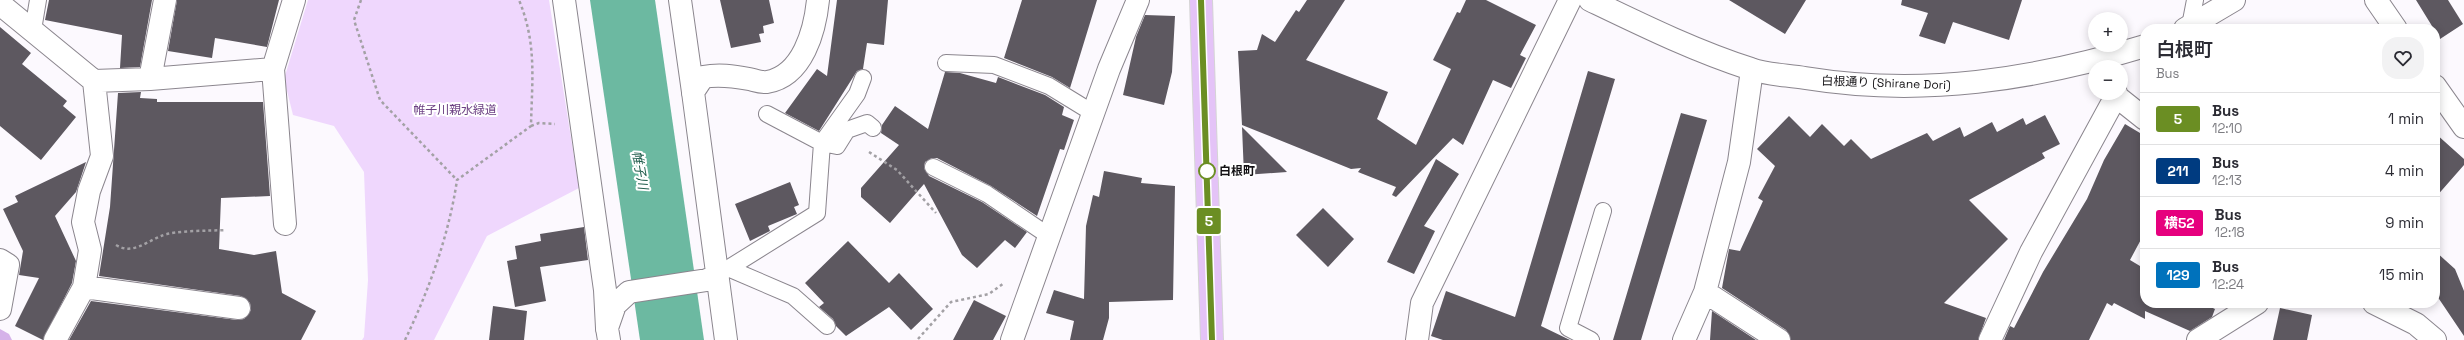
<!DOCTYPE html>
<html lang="en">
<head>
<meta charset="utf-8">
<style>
  :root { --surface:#fff; --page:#f2f2f3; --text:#2b2b33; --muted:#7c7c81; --line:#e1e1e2 }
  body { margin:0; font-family:"Space Grotesk","Noto Sans JP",sans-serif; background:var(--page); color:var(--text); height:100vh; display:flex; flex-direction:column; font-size:15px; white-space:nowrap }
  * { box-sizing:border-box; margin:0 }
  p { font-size:13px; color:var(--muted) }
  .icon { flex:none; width:22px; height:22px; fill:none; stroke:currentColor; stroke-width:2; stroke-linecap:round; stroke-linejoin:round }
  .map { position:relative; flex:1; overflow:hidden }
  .sheet { position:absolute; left:2140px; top:24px; width:300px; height:284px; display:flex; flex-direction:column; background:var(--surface); border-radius:16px; box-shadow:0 2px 10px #0003 }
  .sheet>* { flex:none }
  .badge { padding:0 8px; border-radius:3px; font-size:14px; line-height:26px }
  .buttons { position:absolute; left:2088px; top:12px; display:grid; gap:8px }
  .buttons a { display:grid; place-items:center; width:40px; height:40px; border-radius:50%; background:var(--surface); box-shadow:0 2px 10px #0003; font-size:20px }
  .map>.badge { position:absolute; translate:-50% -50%; box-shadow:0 0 0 2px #fff }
  .round { display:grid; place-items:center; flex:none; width:42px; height:42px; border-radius:16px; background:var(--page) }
  .summary { display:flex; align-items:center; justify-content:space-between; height:68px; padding:0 16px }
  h1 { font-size:19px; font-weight:600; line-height:30px }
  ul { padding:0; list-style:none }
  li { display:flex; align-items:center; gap:12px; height:52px; padding:0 16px; border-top:1px solid var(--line) }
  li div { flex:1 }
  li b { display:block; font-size:15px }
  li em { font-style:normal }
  li .badge { min-width:44px; font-weight:700; text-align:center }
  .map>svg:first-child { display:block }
  .green { fill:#efd7fd }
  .forest { fill:#d5b2e9 }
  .water { fill:#6cb9a1 }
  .building { fill:#5d5860 }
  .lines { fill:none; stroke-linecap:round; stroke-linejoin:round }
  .service-casing { stroke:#8b868e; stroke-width:18 }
  .pedestrian-casing { stroke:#8b868e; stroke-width:24 }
  .minor-casing { stroke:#8b868e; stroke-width:24 }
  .tertiary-casing { stroke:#8b868e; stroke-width:24 }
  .trunk-casing { stroke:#d5d4d5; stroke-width:24 }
  .path { stroke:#a3a1a5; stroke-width:2.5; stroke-dasharray:3 3; stroke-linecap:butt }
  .service { stroke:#fff; stroke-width:16 }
  .pedestrian { stroke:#fff; stroke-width:22 }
  .minor { stroke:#fff; stroke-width:22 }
  .tertiary { stroke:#fff; stroke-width:22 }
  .trunk { stroke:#e4c3f7; stroke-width:22 }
  .line-casing { stroke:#fff; stroke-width:9 }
  .line { stroke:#6b8e23; stroke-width:6 }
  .stop-dot { fill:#fff; stroke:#6b8e23; stroke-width:2 }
  .labels { text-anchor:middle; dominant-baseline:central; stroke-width:4; stroke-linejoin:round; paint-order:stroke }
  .street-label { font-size:12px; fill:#131114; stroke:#fff }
  .park-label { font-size:12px; fill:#6b3f82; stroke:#fff }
  .stop-label { font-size:12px; font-weight:bold; fill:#131114; stroke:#fff; text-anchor:start }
  .water-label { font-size:13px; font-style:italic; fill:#205d4c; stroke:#fff }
</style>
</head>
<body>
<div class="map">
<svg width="2464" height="340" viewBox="0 0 2464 340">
  <rect width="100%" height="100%" fill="#fcf9fe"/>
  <!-- green -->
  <path class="green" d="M 308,0 L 549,0 L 579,188 L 487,236 L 434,340 L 362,340 L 364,337 L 368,280 L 364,172 L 334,126 L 293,115 L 284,79 Z"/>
  <!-- forest -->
  <path class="forest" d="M 0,329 L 9,334 L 12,340 L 0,340 Z"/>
  <!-- water -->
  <path class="water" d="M 590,0 L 655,0 L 704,340 L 640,340 Z"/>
  <!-- building -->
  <path class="building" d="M 49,0 L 152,0 L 140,67 L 120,68 L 122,35 L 45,20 Z
    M 177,0 L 279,0 L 267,47 L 215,38 L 212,58 L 168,51 Z
    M 720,0 L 769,0 L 774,23 L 763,26 L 764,33 L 759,34 L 761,42 L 731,48 Z
    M 837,0 L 888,0 L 884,45 L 867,43 L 863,69 L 857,71 L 819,131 L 785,113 L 817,69 L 827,76 Z
    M 1022,0 L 1097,0 L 1070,88 L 1052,77 L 1004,58 Z
    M 1307,0 L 1345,0 L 1306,60 L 1388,92 L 1377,119 L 1416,145 L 1451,69 L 1433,60 L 1457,12 L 1460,13 L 1466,0 L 1486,0 L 1536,25 L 1520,55 L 1526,58 L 1511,88 L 1493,80 L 1463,145 L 1453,138 L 1396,197 L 1392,195 L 1396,187 L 1358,172 L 1361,168 L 1351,169 L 1242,125 L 1238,51 L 1257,50 L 1262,34 L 1275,42 L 1296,10 L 1299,12 Z
    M 1729,0 L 1806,0 L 1785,34 Z
    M 1902,0 L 2022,0 L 2009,40 L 1953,22 L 1945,44 L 1919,36 L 1928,13 L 1901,5 Z
    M 2416,0 L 2448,0 L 2463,24 L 2440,39 Z
    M 1145,15 L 1175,16 L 1172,72 L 1164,105 L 1123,95 L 1136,37 Z
    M 0,27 L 31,53 L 22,64 L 67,101 L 63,106 L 76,117 L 41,160 L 0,126 Z
    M 1588,71 L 1615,79 L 1541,326 L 1570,340 L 1443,340 L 1431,336 L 1446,291 L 1515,317 Z
    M 945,72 L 960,73 L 996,83 L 998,77 L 1045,95 L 1064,107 L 1062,115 L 1074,120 L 1064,150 L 1060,149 L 1037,216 L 991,186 L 937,158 L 932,158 L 925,162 L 924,168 L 929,176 L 982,202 L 1027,232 L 1015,248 L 1005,240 L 977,268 L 962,255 L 924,184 L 890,223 L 861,197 L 861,188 L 899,145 L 881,133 L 882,125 L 895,106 L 928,129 Z
    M 141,92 L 140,98 L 157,99 L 157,102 L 263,102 L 270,196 L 221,198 L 219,249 L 254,255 L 276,251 L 282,293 L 316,311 L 301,340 L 69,340 L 91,301 L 237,320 L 244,319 L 251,310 L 250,303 L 241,296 L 99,276 L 110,207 L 118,93 Z
    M 1681,113 L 1707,120 L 1641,340 L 1613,340 Z
    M 2045,115 L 2060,144 L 2042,153 L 2045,158 L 1969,200 L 2008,239 L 1944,303 L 1986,318 L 1978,340 L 1791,340 L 1786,330 L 1722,288 L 1729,249 L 1740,251 L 1763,201 L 1758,198 L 1775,166 L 1757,149 L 1789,116 L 1810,137 L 1822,124 L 1844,146 L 1851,139 L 1871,159 L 1927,133 L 1933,141 L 1960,127 L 1964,137 L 1992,122 L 1997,132 L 2023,118 L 2026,125 Z
    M 2125,124 L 2145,136 L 2145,232 L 2130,260 L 2145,269 L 2145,303 L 2202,303 L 2215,309 L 2212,317 L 2190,331 L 2145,311 L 2145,319 L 2114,303 L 2112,306 L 2107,303 L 2089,340 L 2004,340 L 2010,326 L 2014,328 L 2043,272 L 2087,199 L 2104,160 Z
    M 1242,127 L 1287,172 L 1244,175 Z
    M 2435,133 L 2464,159 L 2464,165 L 2435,198 Z
    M 1436,159 L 1459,174 L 1424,226 L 1435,231 L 1414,274 L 1387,262 Z
    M 86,162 L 76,192 L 55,216 L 76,261 L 72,283 L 43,340 L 15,326 L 39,278 L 19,275 L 23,251 L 3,209 L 18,202 L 15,196 Z
    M 1104,171 L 1142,178 L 1141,183 L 1175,186 L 1173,300 L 1109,302 L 1109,318 L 1103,340 L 1070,340 L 1074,321 L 1046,313 L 1054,290 L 1084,299 L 1086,226 L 1093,195 L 1099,197 Z
    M 790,182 L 799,205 L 794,207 L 797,214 L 768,226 L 770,231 L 750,241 L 735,204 Z
    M 1323,208 L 1354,239 L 1328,267 L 1296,235 Z
    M 584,227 L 588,260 L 540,267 L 546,301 L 515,307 L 507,261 L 517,259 L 515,246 L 541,241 L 540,234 Z
    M 848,241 L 889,283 L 899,273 L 933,309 L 911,330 L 889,307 L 846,336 L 836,326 L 833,319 L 819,307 L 824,303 L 805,283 Z
    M 2435,251 L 2455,269 L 2464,291 L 2464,336 L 2435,293 Z
    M 974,300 L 1006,316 L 993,340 L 953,340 Z
    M 493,306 L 527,311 L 524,340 L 489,340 Z
    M 2280,308 L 2312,315 L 2307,340 L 2273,340 Z
    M 1712,311 L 1756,340 L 1710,340 Z"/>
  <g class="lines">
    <!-- service casing -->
    <g class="service-casing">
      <path id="service" d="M 2190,26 L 2195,0
        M 33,30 L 38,0
        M 946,63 L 994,65 L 1049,86 L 1093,113
        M 767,114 L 822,143 L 837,146 L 847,130 L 867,123 L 873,128
        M 933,167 L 987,194 L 1049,236
        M 730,269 L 793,296 L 827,326
        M 716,276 L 817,213 L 822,143 L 857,94 L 863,78
        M 1591,340 L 1568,328 L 1603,211"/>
    </g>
    <!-- pedestrian casing -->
    <g class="pedestrian-casing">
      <path id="pedestrian" d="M 564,0 L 605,290 L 607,328
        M 680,0 L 693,92"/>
    </g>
    <!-- minor casing -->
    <g class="minor-casing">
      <path id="minor" d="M 2376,0 L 2396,29
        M 0,4 L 94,81 L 150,79 L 273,69 L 294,0
        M 273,69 L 285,224
        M 150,79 L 165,0
        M 2435,86 L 2464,127
        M 2116,96 L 2145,119
        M 0,260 L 8,265 L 0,309
        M 84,287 L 239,308
        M 1705,292 L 1779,340
        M 2374,303 L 2416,324 L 2435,340
        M 55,340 L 84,287 L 90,250 L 83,222 L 89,191 L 102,156 L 94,81
        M 609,340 L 607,328 L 615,305 L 629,292 L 707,280 L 716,276
        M 726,340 L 693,92 L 703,77 C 719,74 733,76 749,79 C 754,80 762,83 767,82 C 803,76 815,30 818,0
        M 1012,340 L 1109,69 L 1138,0
        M 1417,340 L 1422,303 L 1570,0
        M 1684,340 L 1705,292 L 1739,162 L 1752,70
        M 1990,340 L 2031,252 L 2116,96 L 2116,93
        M 2198,340 L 2257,303"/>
    </g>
    <!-- tertiary casing -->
    <g class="tertiary-casing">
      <path id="tertiary" d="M 1590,0 C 1642,25 1695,51 1751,69 C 1768,75 1787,75 1805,78 C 1922,97 2033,80 2145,46
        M 2185,29 L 2234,0"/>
    </g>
    <!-- trunk casing -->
    <g class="trunk-casing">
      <path id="trunk" d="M 1201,0 L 1212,340"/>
    </g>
    <!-- path -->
    <path class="path" d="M 361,0 L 354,20 L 380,100 L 457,180
      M 531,126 L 539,123 L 555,124
      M 869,152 L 897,170 L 936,213
      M 116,245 C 132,255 146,242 161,236 C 174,230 210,231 226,230
      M 918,339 L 951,302 L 989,294 L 1004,283
      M 405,340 C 429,290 449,235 457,180 L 531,126 C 532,79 537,44 519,0"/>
    <!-- service -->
    <use href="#service" class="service"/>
    <!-- pedestrian -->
    <use href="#pedestrian" class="pedestrian"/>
    <!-- minor -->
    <use href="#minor" class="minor"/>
    <!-- tertiary -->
    <use href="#tertiary" class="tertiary"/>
    <!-- trunk -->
    <use href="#trunk" class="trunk"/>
  </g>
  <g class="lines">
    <!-- line casing -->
    <g class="line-casing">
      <path id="line" d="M 1201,0 L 1212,340"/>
    </g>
    <!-- line -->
    <use href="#line" class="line"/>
  </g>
  <!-- markers -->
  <circle class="stop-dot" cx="1207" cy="171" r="8"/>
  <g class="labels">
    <!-- street labels -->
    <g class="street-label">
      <text transform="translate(1886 83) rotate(2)">白根通り (Shirane Dori)</text>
    </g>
    <!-- park labels -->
    <g class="park-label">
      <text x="455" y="110">帷子川親水緑道</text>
    </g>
    <!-- stop labels -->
    <g class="stop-label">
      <text x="1219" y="171">白根町</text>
    </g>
    <!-- water labels -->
    <g class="water-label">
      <text transform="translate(640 170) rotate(80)">帷子川</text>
    </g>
  </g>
</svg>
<div class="buttons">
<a>+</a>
<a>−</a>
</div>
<b class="badge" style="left:1209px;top:221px;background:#6b8e23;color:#fff">5</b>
<section class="sheet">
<div class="summary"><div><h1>白根町</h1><p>Bus</p></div><a class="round"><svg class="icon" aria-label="heart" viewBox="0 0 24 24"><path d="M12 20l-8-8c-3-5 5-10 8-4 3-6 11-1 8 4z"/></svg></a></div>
<ul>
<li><span class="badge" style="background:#6b8e23;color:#fff">5</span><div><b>Bus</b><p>12:10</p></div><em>1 min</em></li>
<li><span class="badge" style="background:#003b80;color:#fff">211</span><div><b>Bus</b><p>12:13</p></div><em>4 min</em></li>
<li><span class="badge" style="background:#e6007e;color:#fff">横52</span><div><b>Bus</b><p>12:18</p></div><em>9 min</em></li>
<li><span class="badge" style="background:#0072bc;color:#fff">129</span><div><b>Bus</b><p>12:24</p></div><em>15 min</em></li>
</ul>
</section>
</div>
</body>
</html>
